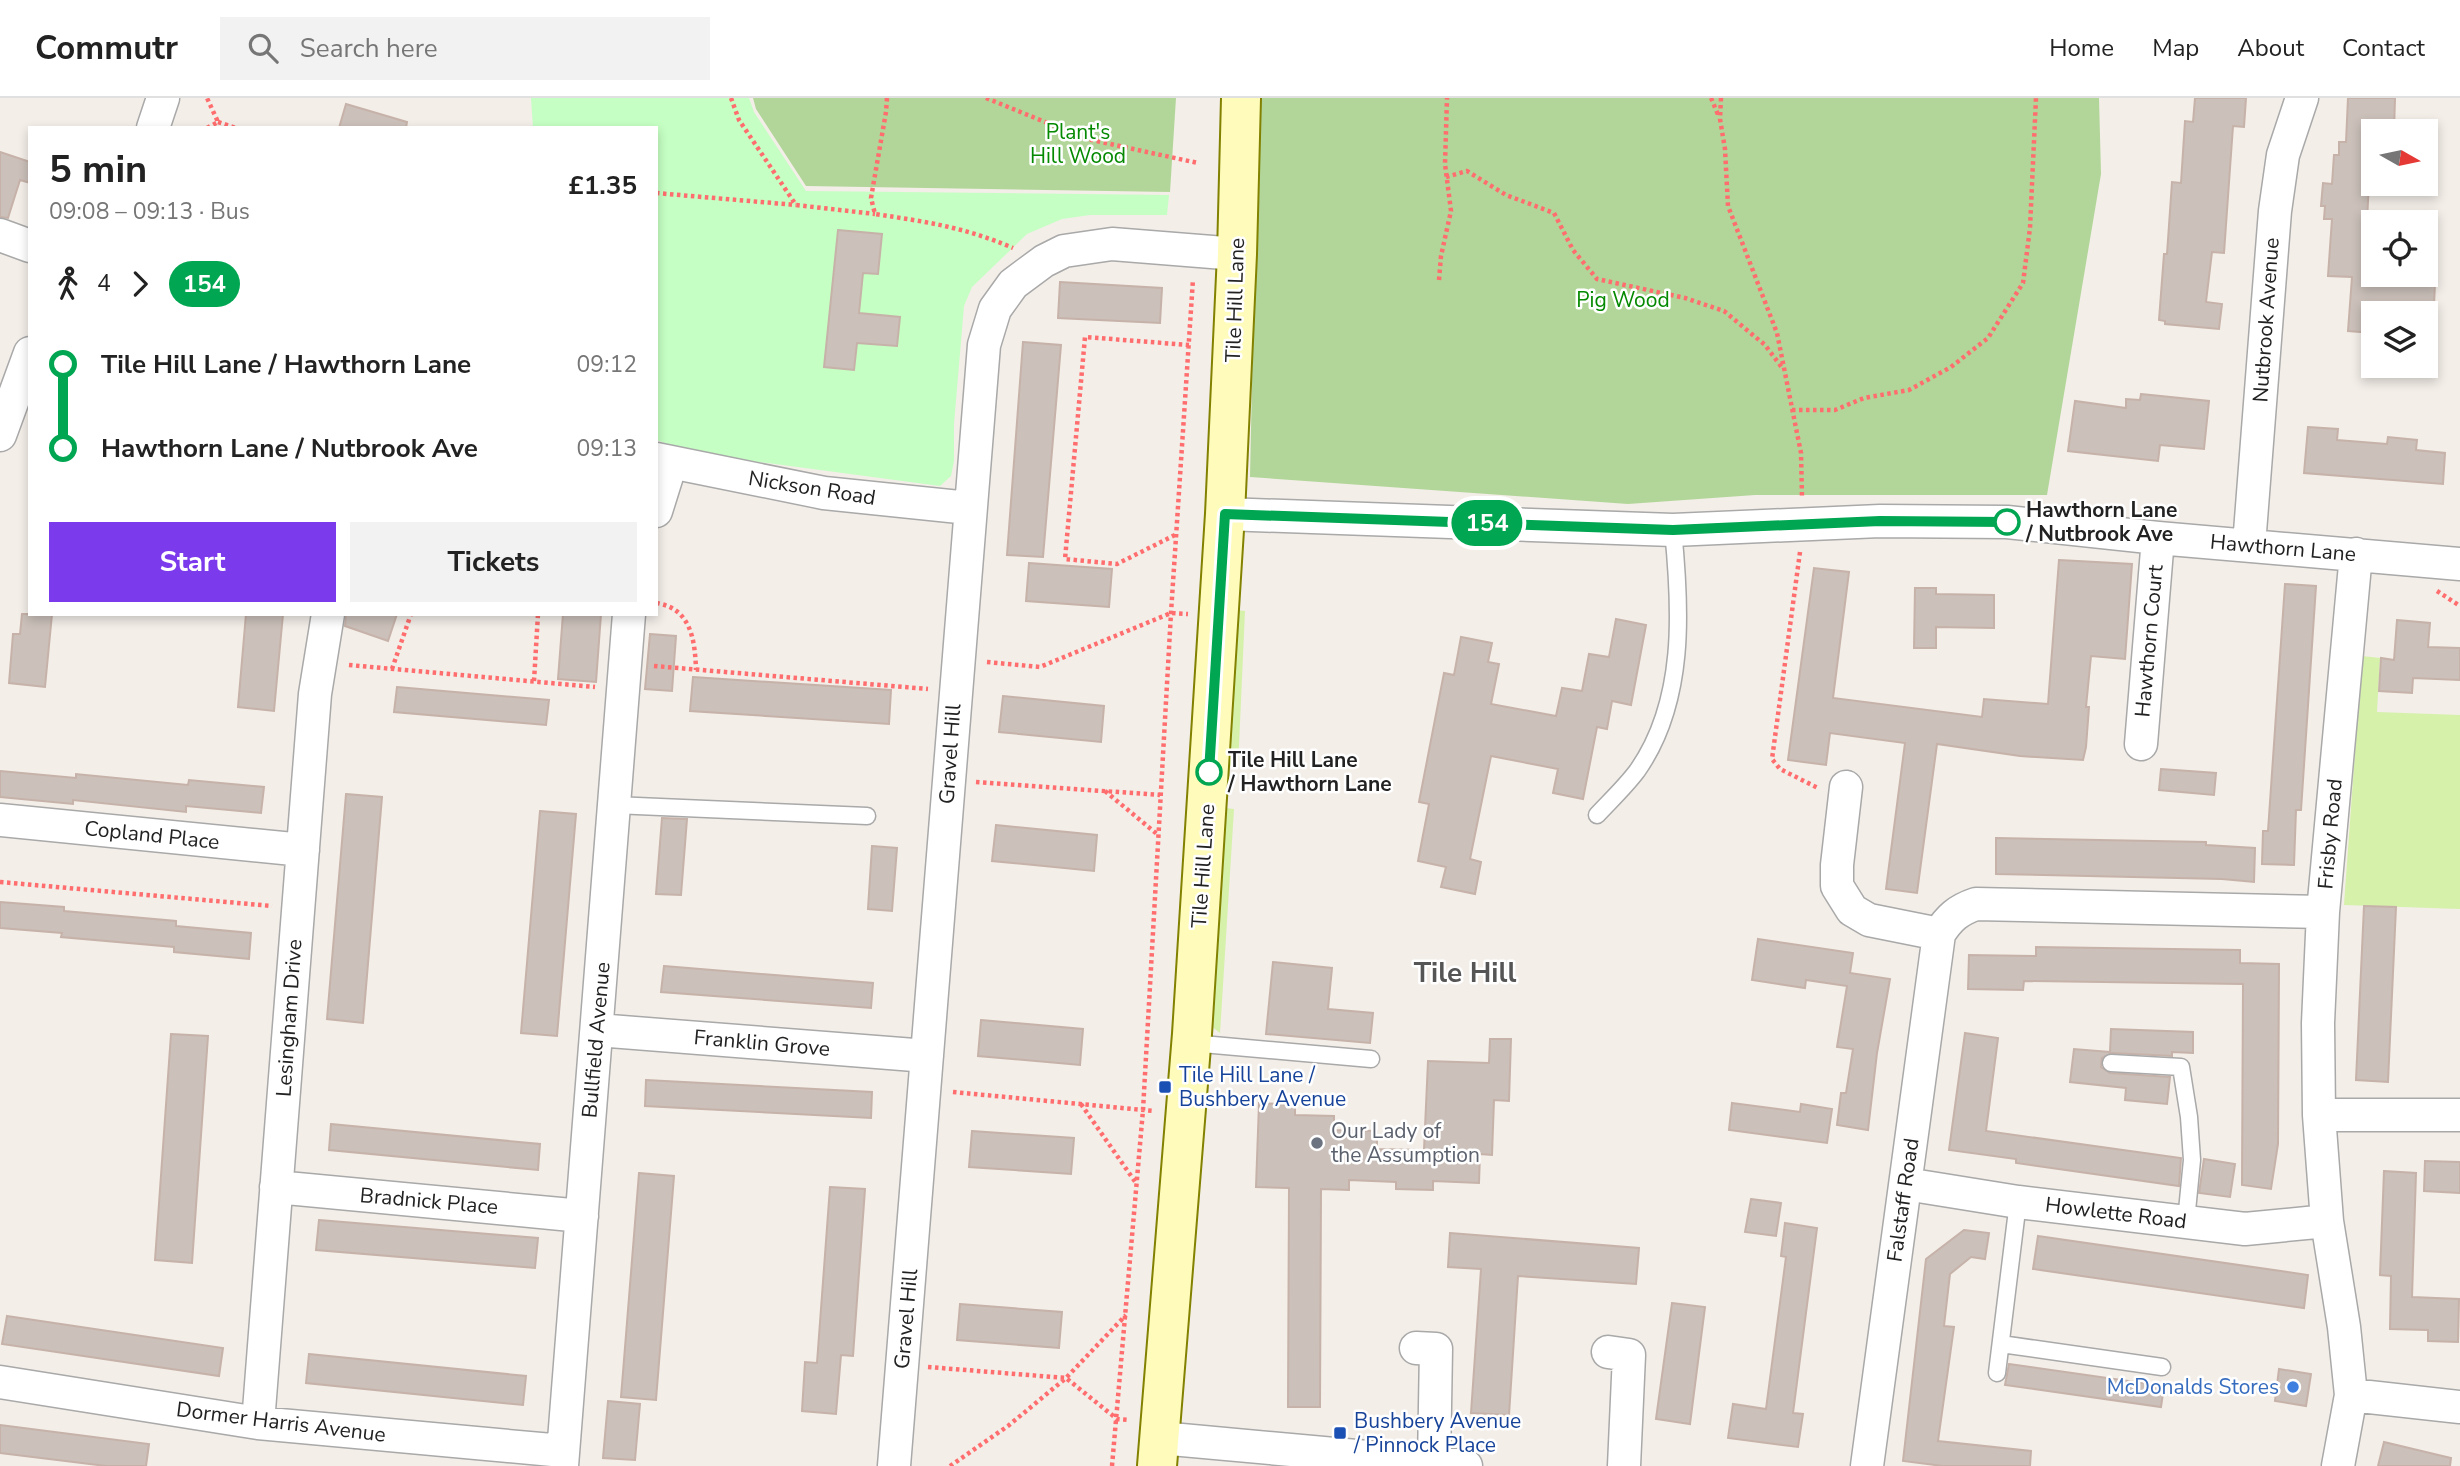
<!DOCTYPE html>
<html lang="en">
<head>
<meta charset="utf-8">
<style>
  :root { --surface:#fff; --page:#f2f2f2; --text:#222; --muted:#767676; --line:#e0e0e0; --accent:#7c3aed }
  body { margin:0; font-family:"Nunito Sans",sans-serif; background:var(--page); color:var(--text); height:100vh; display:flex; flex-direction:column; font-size:26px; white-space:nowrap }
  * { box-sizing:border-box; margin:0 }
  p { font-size:23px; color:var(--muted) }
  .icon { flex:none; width:38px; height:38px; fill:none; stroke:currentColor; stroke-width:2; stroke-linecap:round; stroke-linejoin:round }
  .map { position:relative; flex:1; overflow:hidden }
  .panel { position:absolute; left:28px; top:28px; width:630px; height:490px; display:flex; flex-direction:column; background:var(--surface); border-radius:0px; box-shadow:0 4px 10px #0003 }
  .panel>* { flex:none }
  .badge { padding:0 14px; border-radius:23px; font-size:24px; line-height:46px }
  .needle { width:46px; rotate:99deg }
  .tools { position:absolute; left:2361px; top:21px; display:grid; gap:14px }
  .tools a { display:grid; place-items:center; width:77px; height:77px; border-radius:0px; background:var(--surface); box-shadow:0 4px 10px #0003; font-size:35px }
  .map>.badge { position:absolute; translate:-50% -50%; box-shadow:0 0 0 4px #fff }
  .legs { display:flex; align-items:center; gap:10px; height:77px; padding:0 21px; font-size:23px }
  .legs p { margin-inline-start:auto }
  .overview { display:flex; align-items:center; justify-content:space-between; height:119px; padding:0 21px }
  h1 { font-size:38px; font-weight:700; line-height:52px }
  .cta { display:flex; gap:14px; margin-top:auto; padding:14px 21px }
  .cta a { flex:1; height:80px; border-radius:0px; background:var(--accent); color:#fff; font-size:28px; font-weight:700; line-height:80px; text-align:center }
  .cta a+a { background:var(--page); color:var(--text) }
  ul { padding:0 21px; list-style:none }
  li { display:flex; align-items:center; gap:24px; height:84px; font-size:26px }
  li i { display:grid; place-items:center; width:10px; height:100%; margin:0 9px; background:currentColor }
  li i::after { content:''; width:18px; height:18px; margin:-9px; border:5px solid; border-radius:50%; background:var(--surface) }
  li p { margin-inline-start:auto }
  li:first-child i { background:linear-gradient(#0000 50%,currentColor 0) }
  li:last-child i { background:linear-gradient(currentColor 50%,#0000 0) }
  header { display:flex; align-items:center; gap:42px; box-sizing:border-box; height:98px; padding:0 35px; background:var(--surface); border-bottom:2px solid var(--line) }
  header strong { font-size:33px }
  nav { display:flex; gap:38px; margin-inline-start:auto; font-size:24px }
  .search { width:490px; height:63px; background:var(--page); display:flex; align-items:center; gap:18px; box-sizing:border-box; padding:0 24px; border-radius:0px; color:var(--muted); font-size:26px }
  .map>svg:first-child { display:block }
  .grass { fill:#d5f1aa }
  .forest { fill:#b2d699 }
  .park { fill:#c5ffc3 }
  .building { fill:#cbc0ba; stroke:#c6b2a9; stroke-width:2 }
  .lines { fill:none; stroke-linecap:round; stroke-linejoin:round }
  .lane-casing { stroke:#a9a9a9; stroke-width:19 }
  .street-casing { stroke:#a9a9a9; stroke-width:35 }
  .secondary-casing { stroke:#828100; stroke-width:42 }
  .path { stroke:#ff6d6e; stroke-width:4.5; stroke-dasharray:3.5 3.5; stroke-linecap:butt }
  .lane { stroke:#fff; stroke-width:16 }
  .street { stroke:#fff; stroke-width:32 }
  .secondary { stroke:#fffbba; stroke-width:38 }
  .line-1-casing { stroke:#fff; stroke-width:16 }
  .line-1 { stroke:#00a651; stroke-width:10 }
  .stop-1-dot { fill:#fff; stroke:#00a651; stroke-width:3.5 }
  .transit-dot { fill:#1a4fb4; stroke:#fff; stroke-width:2.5 }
  .worship-dot { fill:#6b7280; stroke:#fff; stroke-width:2.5 }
  .shop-dot { fill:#3f7fe0; stroke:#fff; stroke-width:2.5 }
  .labels { text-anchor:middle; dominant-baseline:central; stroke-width:5; stroke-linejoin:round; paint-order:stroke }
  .park-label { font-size:21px; fill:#058901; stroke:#fff }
  .street-label { font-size:21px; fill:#222; stroke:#fff }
  .stop-label { font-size:21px; font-weight:bold; fill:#222; stroke:#fff; text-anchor:start }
  .transit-label { font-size:21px; fill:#164399; stroke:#fff; text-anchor:start }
  .worship-label { font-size:21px; fill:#5b616d; stroke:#fff; text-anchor:start }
  .shop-label { font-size:21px; fill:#366cbe; stroke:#fff; text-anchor:end }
  .district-label { font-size:28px; font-weight:bold; fill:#555; stroke:#fff }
</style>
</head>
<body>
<header>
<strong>Commutr</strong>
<div class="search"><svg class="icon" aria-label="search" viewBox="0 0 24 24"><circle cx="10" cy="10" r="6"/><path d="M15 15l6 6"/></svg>Search here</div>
<nav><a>Home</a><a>Map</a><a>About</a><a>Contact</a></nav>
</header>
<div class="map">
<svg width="2460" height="1368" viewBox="0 0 2460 1368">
  <rect width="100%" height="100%" fill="#f3eee8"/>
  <!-- grass -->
  <path class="grass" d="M 1237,512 L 1245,513 L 1238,670 L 1228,668 Z
    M 2362,558 L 2380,560 L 2377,614 L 2460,617 L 2460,811 L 2344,807 Z
    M 1226,710 L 1234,711 L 1220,935 L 1211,928 Z"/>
  <!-- forest -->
  <path class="forest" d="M 753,0 L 1176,0 L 1170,94 L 806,88 L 756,11 Z
    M 1258,0 L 2099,0 L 2101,76 L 2047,397 L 1755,397 L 1628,406 L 1250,379 Z"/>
  <!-- park -->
  <path class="park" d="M 531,0 L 749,0 L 754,14 L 806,93 L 1169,97 L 1167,117 L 1090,117 L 1062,121 L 1027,136 L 972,189 L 964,208 L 954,326 L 954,363 L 951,378 L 940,388 L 699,356 L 656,342 L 656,30 L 533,30 Z"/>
  <!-- building -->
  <path class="building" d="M 2195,0 L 2246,0 L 2244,29 L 2233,28 L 2224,155 L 2212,154 L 2206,204 L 2222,206 L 2219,231 L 2165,226 L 2165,223 L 2159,222 L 2164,156 L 2167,156 L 2172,84 L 2181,85 L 2185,23 L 2193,24 Z
    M 2348,0 L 2395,0 L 2394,33 L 2373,33 L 2373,83 L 2369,83 L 2366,144 L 2373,144 L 2373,177 L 2385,177 L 2384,183 L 2435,185 L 2434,207 L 2391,204 L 2390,215 L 2373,215 L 2373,235 L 2348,233 L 2352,179 L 2328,178 L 2332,121 L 2324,121 L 2325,108 L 2321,108 L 2323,85 L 2332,86 L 2334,57 L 2339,57 L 2339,44 L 2346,44 Z
    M 346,6 L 407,24 L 406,30 L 339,30 Z
    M 0,54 L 30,64 L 30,85 L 20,82 L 8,120 L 0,119 Z
    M 838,132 L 882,136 L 878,176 L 863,175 L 859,215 L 900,219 L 897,248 L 857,245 L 854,272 L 824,269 Z
    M 1060,184 L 1162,190 L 1160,225 L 1058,220 Z
    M 1023,244 L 1061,247 L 1043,459 L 1007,457 Z
    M 2141,296 L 2209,303 L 2204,351 L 2160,347 L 2158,363 L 2068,353 L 2075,303 L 2126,310 L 2126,301 L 2140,302 Z
    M 2308,329 L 2338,331 L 2337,342 L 2387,346 L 2388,339 L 2417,342 L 2416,352 L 2445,355 L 2443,386 L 2304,375 Z
    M 2059,462 L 2132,466 L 2125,561 L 2091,558 L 2086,609 L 2089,609 L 2086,649 L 2083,662 L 2020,658 L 1937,646 L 1917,795 L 1886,791 L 1905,645 L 1830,635 L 1826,667 L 1788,662 L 1814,470 L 1849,474 L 1833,600 L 1982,619 L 1984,601 L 2048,606 Z
    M 1029,465 L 1112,471 L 1109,509 L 1026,503 Z
    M 2285,486 L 2316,488 L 2301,712 L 2296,712 L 2294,767 L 2262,766 L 2263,733 L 2268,733 Z
    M 1915,490 L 1936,490 L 1936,496 L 1994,497 L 1994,530 L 1936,529 L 1936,550 L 1914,550 Z
    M 22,516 L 52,516 L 45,589 L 9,585 L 13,536 L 20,536 Z
    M 246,516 L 283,516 L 274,613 L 238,609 Z
    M 346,516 L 397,516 L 388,543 L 345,528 Z
    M 563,516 L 601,516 L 596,584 L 558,581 Z
    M 1616,521 L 1646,527 L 1631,607 L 1612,603 L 1607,631 L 1597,629 L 1583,701 L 1553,695 L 1558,671 L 1491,658 L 1470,761 L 1481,764 L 1475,796 L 1441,789 L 1446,769 L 1418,763 L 1429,706 L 1419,704 L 1444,575 L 1454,577 L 1461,539 L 1492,545 L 1488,564 L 1499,566 L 1491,606 L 1556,618 L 1562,590 L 1582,593 L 1589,556 L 1609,559 Z
    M 2397,522 L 2430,525 L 2428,549 L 2460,550 L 2460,582 L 2413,580 L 2412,595 L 2379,593 L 2381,560 L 2394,562 Z
    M 650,536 L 676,538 L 672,593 L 645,591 Z
    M 693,579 L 891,592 L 889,626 L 690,613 Z
    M 397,589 L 549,602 L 546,627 L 394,614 Z
    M 1003,598 L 1104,608 L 1101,644 L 999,634 Z
    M 2161,671 L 2216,675 L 2214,697 L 2159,692 Z
    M 0,673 L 76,680 L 76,676 L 188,687 L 189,682 L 264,689 L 261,715 L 186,708 L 186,714 L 73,702 L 73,706 L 0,699 Z
    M 346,696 L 382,699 L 363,925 L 327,921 Z
    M 540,713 L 576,716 L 557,938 L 521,935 Z
    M 662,720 L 687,721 L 681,797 L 656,796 Z
    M 996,727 L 1097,737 L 1094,773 L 992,763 Z
    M 1996,740 L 2206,744 L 2206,747 L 2255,750 L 2254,784 L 2222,781 L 1996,776 Z
    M 872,748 L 897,750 L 892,813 L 868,811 Z
    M 0,804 L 64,809 L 64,813 L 176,823 L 176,828 L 251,835 L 249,861 L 174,854 L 174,849 L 61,839 L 62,835 L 0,830 Z
    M 2364,808 L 2396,809 L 2388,984 L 2356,982 Z
    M 1758,841 L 1853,855 L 1850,875 L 1890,881 L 1877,955 L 1868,1032 L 1837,1027 L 1841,995 L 1846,995 L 1853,951 L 1837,949 L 1847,888 L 1806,882 L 1805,890 L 1752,882 Z
    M 2036,849 L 2240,852 L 2240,865 L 2279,866 L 2278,1046 L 2271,1091 L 2242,1087 L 2243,886 L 2024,883 L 2023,892 L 1968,891 L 1969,857 L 2036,858 Z
    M 1273,864 L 1332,870 L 1328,911 L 1373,915 L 1370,945 L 1266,936 Z
    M 664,868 L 873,885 L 871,910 L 661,894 Z
    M 981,922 L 1083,931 L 1080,967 L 978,958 Z
    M 2111,931 L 2193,934 L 2193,955 L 2172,954 L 2172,958 L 2112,955 L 2102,960 L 2101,969 L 2110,975 L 2170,979 L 2167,1006 L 2125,1002 L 2126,990 L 2070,984 L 2074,951 L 2110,954 Z
    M 1965,935 L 1998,940 L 1986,1033 L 2181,1060 L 2179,1088 L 2016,1065 L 2016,1061 L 1949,1052 Z
    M 171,936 L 208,938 L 192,1165 L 155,1162 Z
    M 1490,941 L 1511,941 L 1509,1003 L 1494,1002 L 1492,1057 L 1480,1056 L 1479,1085 L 1433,1083 L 1433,1092 L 1396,1091 L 1396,1084 L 1349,1082 L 1349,1092 L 1321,1091 L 1320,1309 L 1288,1309 L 1289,1090 L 1256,1089 L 1259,1005 L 1295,1007 L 1295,1017 L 1334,1018 L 1334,1032 L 1377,1033 L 1377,1051 L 1424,1052 L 1428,963 L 1489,965 Z
    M 646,982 L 872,994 L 871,1020 L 645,1008 Z
    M 1732,1005 L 1800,1014 L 1801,1006 L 1832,1011 L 1827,1045 L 1729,1032 Z
    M 331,1026 L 540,1046 L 538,1072 L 329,1052 Z
    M 972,1033 L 1074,1040 L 1071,1076 L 969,1069 Z
    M 2204,1061 L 2235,1066 L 2230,1099 L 2199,1095 Z
    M 2425,1063 L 2460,1064 L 2460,1095 L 2424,1093 Z
    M 2384,1073 L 2416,1075 L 2412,1199 L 2459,1201 L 2458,1244 L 2428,1243 L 2428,1232 L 2390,1231 L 2391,1178 L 2380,1177 Z
    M 639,1075 L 674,1078 L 656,1302 L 621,1299 Z
    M 830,1089 L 865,1091 L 853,1258 L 841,1257 L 836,1316 L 802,1313 L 805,1264 L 817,1265 Z
    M 1751,1101 L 1781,1105 L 1776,1138 L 1745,1134 Z
    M 319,1122 L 538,1140 L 535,1170 L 316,1152 Z
    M 1785,1125 L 1817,1130 L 1793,1315 L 1803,1316 L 1798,1349 L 1728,1340 L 1733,1306 L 1766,1311 L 1786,1159 L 1781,1158 Z
    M 1964,1132 L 1989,1135 L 1985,1161 L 1971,1159 L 1950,1176 L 1944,1228 L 1954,1229 L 1938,1343 L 2031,1353 L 2030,1368 L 1943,1368 L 1903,1363 L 1926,1161 Z
    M 1450,1135 L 1639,1150 L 1636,1186 L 1518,1178 L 1509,1317 L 1471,1315 L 1481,1171 L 1448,1169 Z
    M 2038,1138 L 2308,1177 L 2304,1210 L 2033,1171 Z
    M 1672,1205 L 1705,1209 L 1690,1326 L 1656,1321 Z
    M 960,1206 L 1062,1214 L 1059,1250 L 957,1242 Z
    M 7,1218 L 223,1250 L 219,1278 L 2,1246 Z
    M 309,1256 L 526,1278 L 523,1307 L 306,1285 Z
    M 2009,1266 L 2164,1288 L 2161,1309 L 2005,1287 Z
    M 2279,1271 L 2311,1276 L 2306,1308 L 2275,1303 Z
    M 608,1303 L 640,1306 L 635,1362 L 603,1360 Z
    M 0,1327 L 149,1346 L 146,1368 L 106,1368 L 0,1355 Z
    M 2384,1344 L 2451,1360 L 2450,1368 L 2378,1368 Z"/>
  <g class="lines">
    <!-- lane casing -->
    <g class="lane-casing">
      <path id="lane" d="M 614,707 L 867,718
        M 1597,717 C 1610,703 1625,689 1637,673 C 1686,604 1681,511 1673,432
        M 1191,945 L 1371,961
        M 2111,965 L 2181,969 L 2189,1019 L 2192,1062 L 2186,1123
        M 2001,1246 L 2162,1269
        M 1997,1275 L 2018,1104"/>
    </g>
    <!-- street casing -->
    <g class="street-casing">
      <path id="street" d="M 153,30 L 163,0
        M 0,137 L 30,148
        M 0,337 L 30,255
        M 656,361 L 824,395 L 969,410
        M 656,413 L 671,365
        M 1225,416 L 1673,432 L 1880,423 L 2007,424 L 2158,440 L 2460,466
        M 2249,447 L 2275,113 L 2283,57 L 2302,0
        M 2141,646 L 2158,440
        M 1846,689 L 1837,767 L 1837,788 L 1852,812 L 1869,822 L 1939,836
        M 0,722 L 303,752
        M 597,932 L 927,958
        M 2319,1017 L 2460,1017
        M 1906,1086 L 2018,1104 L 2245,1131 L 2327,1123
        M 276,1089 L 582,1118
        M 1416,1250 L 1436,1251 L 1434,1365
        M 1608,1254 L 1629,1257 L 1624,1368
        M 0,1284 L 258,1325 L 563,1353
        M 2351,1297 L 2460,1309
        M 258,1325 L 315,596 L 328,516
        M 1160,1340 L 1466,1368
        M 562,1368 L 629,516
        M 894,1368 L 984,247 L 995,211 L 1013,186 L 1044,163 L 1064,153 L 1112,146 L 1237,156
        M 1867,1368 L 1939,836 C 1949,820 1958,812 1976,806 L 2323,814
        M 2338,1368 L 2351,1297 L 2344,1229 L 2327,1123 L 2319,1017 L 2318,925 L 2323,814 L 2356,456"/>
    </g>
    <!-- secondary casing -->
    <g class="secondary-casing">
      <path id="secondary" d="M 1157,1368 L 1192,936 L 1225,416 L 1237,156 L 1241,0"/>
    </g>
    <!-- path -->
    <path class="path" d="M 731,0 L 739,22 L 796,107 L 875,116
      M 887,0 L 886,14 L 871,100 L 875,116 C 927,124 964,129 1013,150
      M 986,0 L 1087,41 L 1198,65
      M 1711,0 L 1719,19
      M 1721,0 L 1720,21 L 1725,51 L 1728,108 L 1777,235 L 1801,355 L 1802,400
      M 218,24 L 236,30
      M 207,30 L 218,24 L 207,0
      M 1446,79 L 1467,73 L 1506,97 L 1554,115 L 1573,152 L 1597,181 L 1685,200 L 1724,213 L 1765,247 L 1783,271
      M 656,95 L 796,107
      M 1439,182 L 1441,158 L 1451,113 L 1445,66 L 1447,0
      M 1792,312 L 1835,312 L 1864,300 L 1909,292 L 1951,269 L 1988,240 L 2023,185 L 2030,130 L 2036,0
      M 1175,437 L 1117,466 L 1065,461 L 1085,239 L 1189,247
      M 1800,454 L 1772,661 L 1780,671 L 1818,690
      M 2437,493 L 2460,508
      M 656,505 C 691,510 695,542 696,572
      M 987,564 L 1040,569 L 1171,515 L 1188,516
      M 349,567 L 595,589
      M 654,568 L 928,591
      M 392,571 L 411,516
      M 534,583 L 538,516
      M 976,684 L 1160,697
      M 1105,693 L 1157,736
      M 0,784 L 272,808
      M 953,994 L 1154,1013
      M 1081,1006 L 1136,1085
      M 928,1269 L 1066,1280 L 1117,1321 L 1129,1322
      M 950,1368 L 1008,1328 L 1066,1280 L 1126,1217
      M 1112,1368 L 1143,1012 L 1171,515 L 1193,181"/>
    <!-- lane -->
    <use href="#lane" class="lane"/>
    <!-- street -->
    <use href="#street" class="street"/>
    <!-- secondary -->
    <use href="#secondary" class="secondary"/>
  </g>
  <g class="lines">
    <!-- line-1 casing -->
    <g class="line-1-casing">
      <path id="line-1" d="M 1209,674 L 1225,416 L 1673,432 L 1880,423 L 2007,424"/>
    </g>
    <!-- line-1 -->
    <use href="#line-1" class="line-1"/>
  </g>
  <!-- markers -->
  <g class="stop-1-dot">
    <circle cx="2007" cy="424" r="12"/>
    <circle cx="1209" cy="674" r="12"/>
  </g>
  <g class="transit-dot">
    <rect x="1158" y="982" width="14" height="14" rx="3.5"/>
    <rect x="1333" y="1328" width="14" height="14" rx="3.5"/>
  </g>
  <circle class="worship-dot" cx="1317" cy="1045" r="7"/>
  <circle class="shop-dot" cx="2293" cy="1289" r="7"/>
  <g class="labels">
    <!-- park labels -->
    <g class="park-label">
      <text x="1078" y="34">Plant's<tspan x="1078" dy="24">Hill Wood</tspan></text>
      <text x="1623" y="202">Pig Wood</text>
    </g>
    <!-- street labels -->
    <g class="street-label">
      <text transform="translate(1235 202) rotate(-88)">Tile Hill Lane</text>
      <text transform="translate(2266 222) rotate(-86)">Nutbrook Avenue</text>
      <text transform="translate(812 390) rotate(9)">Nickson Road</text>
      <text transform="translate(2283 450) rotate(5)">Hawthorn Lane</text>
      <text transform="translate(2149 543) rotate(-85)">Hawthorn Court</text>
      <text transform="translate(950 656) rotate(-86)">Gravel Hill</text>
      <text transform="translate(2330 736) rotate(-85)">Frisby Road</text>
      <text transform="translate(152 737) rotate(6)">Copland Place</text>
      <text transform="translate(1203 768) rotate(-86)">Tile Hill Lane</text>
      <text transform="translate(289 920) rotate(-86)">Lesingham Drive</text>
      <text transform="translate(596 942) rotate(-85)">Bullfield Avenue</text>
      <text transform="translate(762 945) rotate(5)">Franklin Grove</text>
      <text transform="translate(1903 1102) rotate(-82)">Falstaff Road</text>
      <text transform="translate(429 1103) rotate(5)">Bradnick Place</text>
      <text transform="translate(2116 1115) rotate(7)">Howlette Road</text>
      <text transform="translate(906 1221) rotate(-85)">Gravel Hill</text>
      <text transform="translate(281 1324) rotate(7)">Dormer Harris Avenue</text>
    </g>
    <!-- stop labels -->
    <g class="stop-label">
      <text x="2026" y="412">Hawthorn Lane<tspan x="2026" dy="24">/ Nutbrook Ave</tspan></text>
      <text x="1228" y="662">Tile Hill Lane<tspan x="1228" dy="24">/ Hawthorn Lane</tspan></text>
    </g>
    <!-- transit labels -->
    <g class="transit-label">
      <text x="1179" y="977">Tile Hill Lane /<tspan x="1179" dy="24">Bushbery Avenue</tspan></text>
      <text x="1354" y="1323">Bushbery Avenue<tspan x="1354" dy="24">/ Pinnock Place</tspan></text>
    </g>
    <!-- worship labels -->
    <g class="worship-label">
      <text x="1331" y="1033">Our Lady of<tspan x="1331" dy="24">the Assumption</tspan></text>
    </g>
    <!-- shop labels -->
    <g class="shop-label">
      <text x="2279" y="1289">McDonalds Stores</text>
    </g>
    <!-- district labels -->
    <g class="district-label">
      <text x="1465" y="875">Tile Hill</text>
    </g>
  </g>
</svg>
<div class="tools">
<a><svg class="needle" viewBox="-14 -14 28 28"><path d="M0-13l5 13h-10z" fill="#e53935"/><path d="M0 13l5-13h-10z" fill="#767676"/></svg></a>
<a><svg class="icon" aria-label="locate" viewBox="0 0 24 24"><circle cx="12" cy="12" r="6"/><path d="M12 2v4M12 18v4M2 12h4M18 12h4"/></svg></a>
<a><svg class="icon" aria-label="layers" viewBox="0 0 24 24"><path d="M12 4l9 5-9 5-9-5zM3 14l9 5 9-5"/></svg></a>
</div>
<b class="badge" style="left:1487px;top:425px;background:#00a651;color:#fff">154</b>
<section class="panel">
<div class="overview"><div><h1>5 min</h1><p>09:08 – 09:13 · Bus</p></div><b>£1.35</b></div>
<div class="legs"><svg class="icon" aria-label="walk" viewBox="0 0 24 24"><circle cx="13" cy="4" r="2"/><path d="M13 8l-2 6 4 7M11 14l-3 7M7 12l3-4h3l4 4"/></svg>4<svg class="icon" aria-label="forward" viewBox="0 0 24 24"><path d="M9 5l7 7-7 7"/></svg><b class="badge" style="background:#00a651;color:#fff">154</b></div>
<ul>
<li><i style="color:#00a651"></i><b>Tile Hill Lane / Hawthorn Lane</b><p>09:12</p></li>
<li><i style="color:#00a651"></i><b>Hawthorn Lane / Nutbrook Ave</b><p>09:13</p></li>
</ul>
<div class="cta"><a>Start</a><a>Tickets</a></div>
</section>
</div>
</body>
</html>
